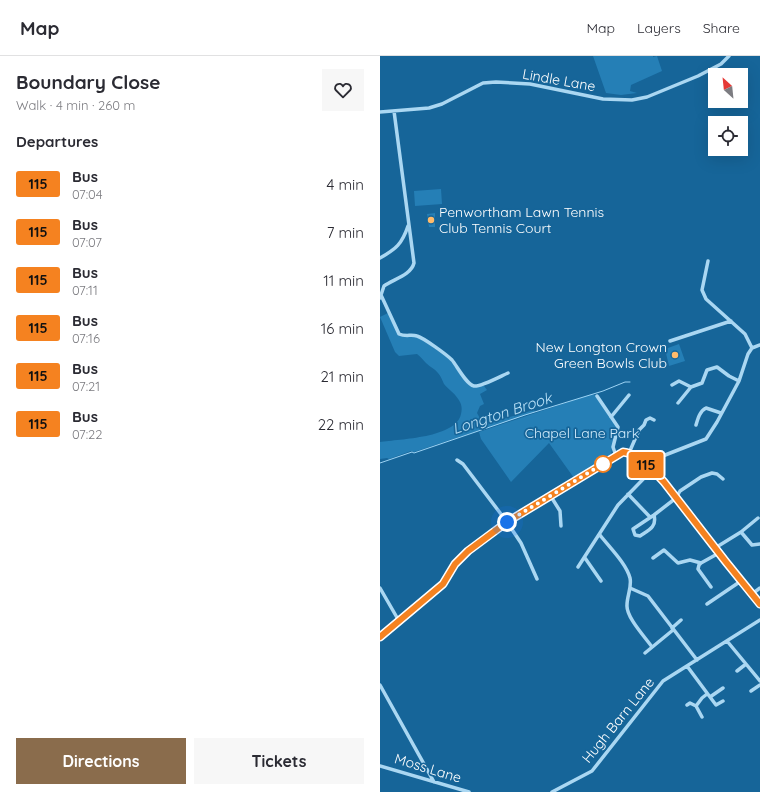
<!DOCTYPE html>
<html lang="en">
<head>
<meta charset="utf-8">
<style>
  :root { --surface:#fff; --page:#f7f7f7; --text:#2b2b33; --muted:#7c7c81; --line:#e1e1e2; --accent:#8a6c4c }
  body { margin:0; font-family:Quicksand,sans-serif; background:var(--page); color:var(--text); height:100vh; display:flex; flex-direction:column; font-size:15px; white-space:nowrap }
  * { box-sizing:border-box; margin:0 }
  p { font-size:13px; color:var(--muted) }
  .icon { flex:none; width:22px; height:22px; fill:none; stroke:currentColor; stroke-width:2; stroke-linecap:round; stroke-linejoin:round }
  .map { position:relative; flex:1; overflow:hidden }
  .side { display:flex; flex-direction:column; background:var(--surface); width:380px }
  .side>* { flex:none }
  .badge { padding:0 8px; border-radius:3px; font-size:14px; line-height:26px }
  .needle { width:26px; rotate:333deg }
  .controls { position:absolute; left:328px; top:12px; display:grid; gap:8px }
  .controls a { display:grid; place-items:center; width:40px; height:40px; border-radius:0px; background:var(--surface); box-shadow:0 4px 16px #0002; font-size:20px }
  .you { position:absolute; width:20px; height:20px; margin:-10px; border:3px solid #fff; border-radius:50%; background:#1a73e8; box-shadow:0 0 0 6px #1a73e833 }
  .map>.badge { position:absolute; translate:-50% -50%; box-shadow:0 0 0 2px #fff }
  h2 { padding:0 16px; font-size:15px; line-height:36px }
  .round { display:grid; place-items:center; flex:none; width:42px; height:42px; border-radius:0px; background:var(--page) }
  .overview { display:flex; align-items:center; justify-content:space-between; height:68px; padding:0 16px }
  h1 { font-size:19px; font-weight:800; line-height:30px }
  .primary-button { display:flex; gap:8px; margin-top:auto; padding:8px 16px }
  .primary-button a { flex:1; height:46px; border-radius:0px; background:var(--accent); color:#fff; font-size:16px; font-weight:800; line-height:46px; text-align:center }
  .primary-button a+a { background:var(--page); color:var(--text) }
  ul { padding:0; list-style:none }
  li { display:flex; align-items:center; gap:12px; height:48px; padding:0 16px }
  li div { flex:1 }
  li b { display:block; font-size:15px }
  li em { font-style:normal }
  li .badge { min-width:44px; font-weight:700; text-align:center }
  header { display:flex; align-items:center; gap:24px; box-sizing:border-box; height:56px; padding:0 20px; background:var(--surface); border-bottom:1px solid var(--line) }
  header strong { font-size:19px }
  nav { display:flex; gap:22px; margin-inline-start:auto; font-size:14px }
  main { display:flex; flex:1; min-height:0 }
  .map>svg:first-child { display:block }
  .green { fill:#257fb6 }
  .lines { fill:none; stroke-linecap:round; stroke-linejoin:round }
  .stream { stroke:#9dd4f5; stroke-width:1 }
  .minor { stroke:#aad7f2; stroke-width:3.5 }
  .line-casing { stroke:#fff; stroke-width:9 }
  .line { stroke:#f58220; stroke-width:6 }
  .walk { stroke:#fff; stroke-width:4; stroke-dasharray:0 7.2 }
  .poi-dot { fill:#ffbb6b; stroke:#166599; stroke-width:1.5 }
  .stop-dot { fill:#fff; stroke:#f58220; stroke-width:2 }
  .labels { text-anchor:middle; dominant-baseline:central; stroke-width:3.5; stroke-linejoin:round; paint-order:stroke }
  .street-label { font-size:14px; fill:#fff; stroke:#166599 }
  .poi-label { font-size:14px; fill:#fff; stroke:#166599; text-anchor:start }
  .park-label { font-size:14px; fill:#d2ecfc; stroke:#166599 }
  .water-label { font-size:15px; font-style:italic; fill:#bbe2f8; stroke:#166599 }
</style>
</head>
<body>
<header>
<strong>Map</strong>
<nav><a>Map</a><a>Layers</a><a>Share</a></nav>
</header>
<main>
<section class="side">
<div class="overview"><div><h1>Boundary Close</h1><p>Walk · 4 min · 260 m</p></div><a class="round"><svg class="icon" aria-label="heart" viewBox="0 0 24 24"><path d="M12 20l-8-8c-3-5 5-10 8-4 3-6 11-1 8 4z"/></svg></a></div>
<h2>Departures</h2>
<ul>
<li><span class="badge" style="background:#f58220;color:#111">115</span><div><b>Bus</b><p>07:04</p></div><em>4 min</em></li>
<li><span class="badge" style="background:#f58220;color:#111">115</span><div><b>Bus</b><p>07:07</p></div><em>7 min</em></li>
<li><span class="badge" style="background:#f58220;color:#111">115</span><div><b>Bus</b><p>07:11</p></div><em>11 min</em></li>
<li><span class="badge" style="background:#f58220;color:#111">115</span><div><b>Bus</b><p>07:16</p></div><em>16 min</em></li>
<li><span class="badge" style="background:#f58220;color:#111">115</span><div><b>Bus</b><p>07:21</p></div><em>21 min</em></li>
<li><span class="badge" style="background:#f58220;color:#111">115</span><div><b>Bus</b><p>07:22</p></div><em>22 min</em></li>
</ul>
<div class="primary-button"><a>Directions</a><a>Tickets</a></div>
</section>
<div class="map">
<svg width="380" height="736" viewBox="0 0 380 736">
  <rect width="100%" height="100%" fill="#166599"/>
  <!-- green -->
  <path class="green" d="M 213,0 L 273,0 L 273,1 L 277,0 L 282,15 L 251,29 L 250,35 L 257,37 L 241,39 L 226,37 Z
    M 61,133 L 62,148 L 35,150 L 34,135 Z
    M 55,157 L 55,171 L 49,171 L 47,158 Z
    M 8,257 L 18,278 L 41,282 L 70,304 L 89,329 L 104,330 L 107,334 L 100,338 L 104,348 L 100,350 L 97,357 L 102,366 L 106,368 L 154,354 L 155,356 L 34,396 L 31,395 L 9,403 L 7,402 L 0,403 L 0,386 C 20,383 76,382 81,358 C 82,354 82,350 80,346 C 76,338 69,334 64,328 C 62,324 61,320 58,317 C 55,313 50,311 46,307 C 43,304 41,301 37,298 L 19,300 L 15,296 L 0,261 Z
    M 299,288 L 305,305 L 289,310 L 285,293 Z
    M 212,338 L 217,340 L 237,368 L 231,398 L 194,422 L 169,387 L 131,426 L 101,383 L 99,376 Z"/>
  <g class="lines">
    <!-- stream -->
    <path class="stream" d="M 0,407 L 32,396 L 34,397 L 145,359 L 223,335 L 245,326 L 250,326"/>
    <!-- minor -->
    <path class="minor" d="M 0,56 L 49,52 L 62,48 L 103,27 L 116,26 L 150,28 L 223,43 L 252,44 L 267,41 L 318,20 L 341,8 L 349,0
      M 0,202 C 16,193 22,188 28,170
      M 328,205 L 322,234 L 326,243 L 365,278 L 372,292
      M 1,239 L 19,278 C 26,281 31,278 37,280 C 44,282 67,299 72,304 C 77,310 86,328 94,330 C 101,331 121,320 128,317
      M 0,242 L 4,230 C 14,223 31,219 34,207 L 14,55
      M 290,285 L 351,265
      M 292,329 L 299,325 L 311,331
      M 217,340 L 238,371 L 233,391 L 236,400
      M 298,347 L 311,331 L 322,327 L 327,314 L 337,311 L 349,320 L 359,325
      M 231,361 L 249,339
      M 316,369 C 318,362 320,355 326,352 L 341,357
      M 249,397 L 259,374 L 264,369 L 266,364 L 270,362 L 274,364
      M 77,404 L 83,408 L 127,466 L 141,487 L 157,523
      M 266,409 L 275,403 L 326,383 L 337,366 L 359,325 L 368,298 L 372,292 L 380,289
      M 248,438 L 270,461
      M 170,439 L 180,455 L 181,470
      M 274,459 C 277,471 269,474 260,480 L 255,479 L 253,473 L 274,459 L 296,442 L 300,435 L 321,421 L 332,417 L 337,418 L 343,423
      M 361,476 L 372,489 L 380,488
      M 220,479 C 229,491 246,507 250,522 C 252,531 247,540 247,549 C 246,561 265,581 272,591
      M 335,492 L 361,476 L 378,462
      M 205,502 L 221,525
      M 273,502 L 284,494 L 298,507 L 310,504 L 321,507 L 339,497
      M 321,507 L 319,509 L 318,513 L 331,531
      M 198,511 L 238,449 L 273,413
      M 0,532 L 19,565
      M 250,532 L 268,540 L 317,604
      M 372,538 L 380,532
      M 327,548 L 361,525
      M 292,572 L 301,564
      M 0,581 L 63,528 L 75,508 L 88,495 L 127,466 L 243,396 C 256,397 275,416 284,425 L 346,506 L 380,548
      M 347,585 L 380,625
      M 265,597 L 293,574
      M 307,610 L 330,641 L 343,632
      M 357,615 L 366,608
      M 0,629 L 54,726
      M 371,635 L 380,629
      M 330,641 L 336,649 L 343,645
      M 307,649 L 310,647 L 316,650
      M 322,661 L 316,650 L 322,642 L 327,638
      M 0,710 L 89,736
      M 172,736 L 212,715 L 283,625 L 380,564"/>
  </g>
  <g class="lines">
    <!-- line casing -->
    <g class="line-casing">
      <path id="line" d="M 0,581 L 63,528 L 75,508 L 88,495 L 127,466 L 243,396 C 257,397 275,416 284,426 L 346,506 L 380,548"/>
    </g>
    <!-- line -->
    <use href="#line" class="line"/>
    <!-- walk -->
    <path class="walk" d="M 127,466 L 223,408"/>
  </g>
  <!-- markers -->
  <g class="poi-dot">
    <circle cx="51" cy="164" r="4"/>
    <circle cx="295" cy="299" r="4"/>
  </g>
  <circle class="stop-dot" cx="223" cy="408" r="8"/>
  <g class="labels">
    <!-- street labels -->
    <g class="street-label">
      <text transform="translate(179 24) rotate(10)">Lindle Lane</text>
      <text transform="translate(238 664) rotate(-51)">Hugh Barn Lane</text>
      <text transform="translate(48 712) rotate(17)">Moss Lane</text>
    </g>
    <!-- poi labels -->
    <g class="poi-label">
      <text x="59" y="156">Penwortham Lawn Tennis<tspan x="59" dy="16">Club Tennis Court</tspan></text>
      <text x="287" y="291" text-anchor="end">New Longton Crown<tspan x="287" dy="16">Green Bowls Club</tspan></text>
    </g>
    <!-- park labels -->
    <g class="park-label">
      <text x="202" y="377">Chapel Lane Park</text>
    </g>
    <!-- water labels -->
    <g class="water-label">
      <text transform="translate(122 357) rotate(-18)">Longton Brook</text>
    </g>
  </g>
</svg>
<div class="controls">
<a><svg class="needle" viewBox="-14 -14 28 28"><path d="M0-13l5 13h-10z" fill="#e53935"/><path d="M0 13l5-13h-10z" fill="#7c7c81"/></svg></a>
<a><svg class="icon" aria-label="locate" viewBox="0 0 24 24"><circle cx="12" cy="12" r="6"/><path d="M12 2v4M12 18v4M2 12h4M18 12h4"/></svg></a>
</div>
<div class="you" style="left:127px;top:466px"></div>
<b class="badge" style="left:266px;top:409px;background:#f58220;color:#111">115</b>
</div>
</main>
</body>
</html>
